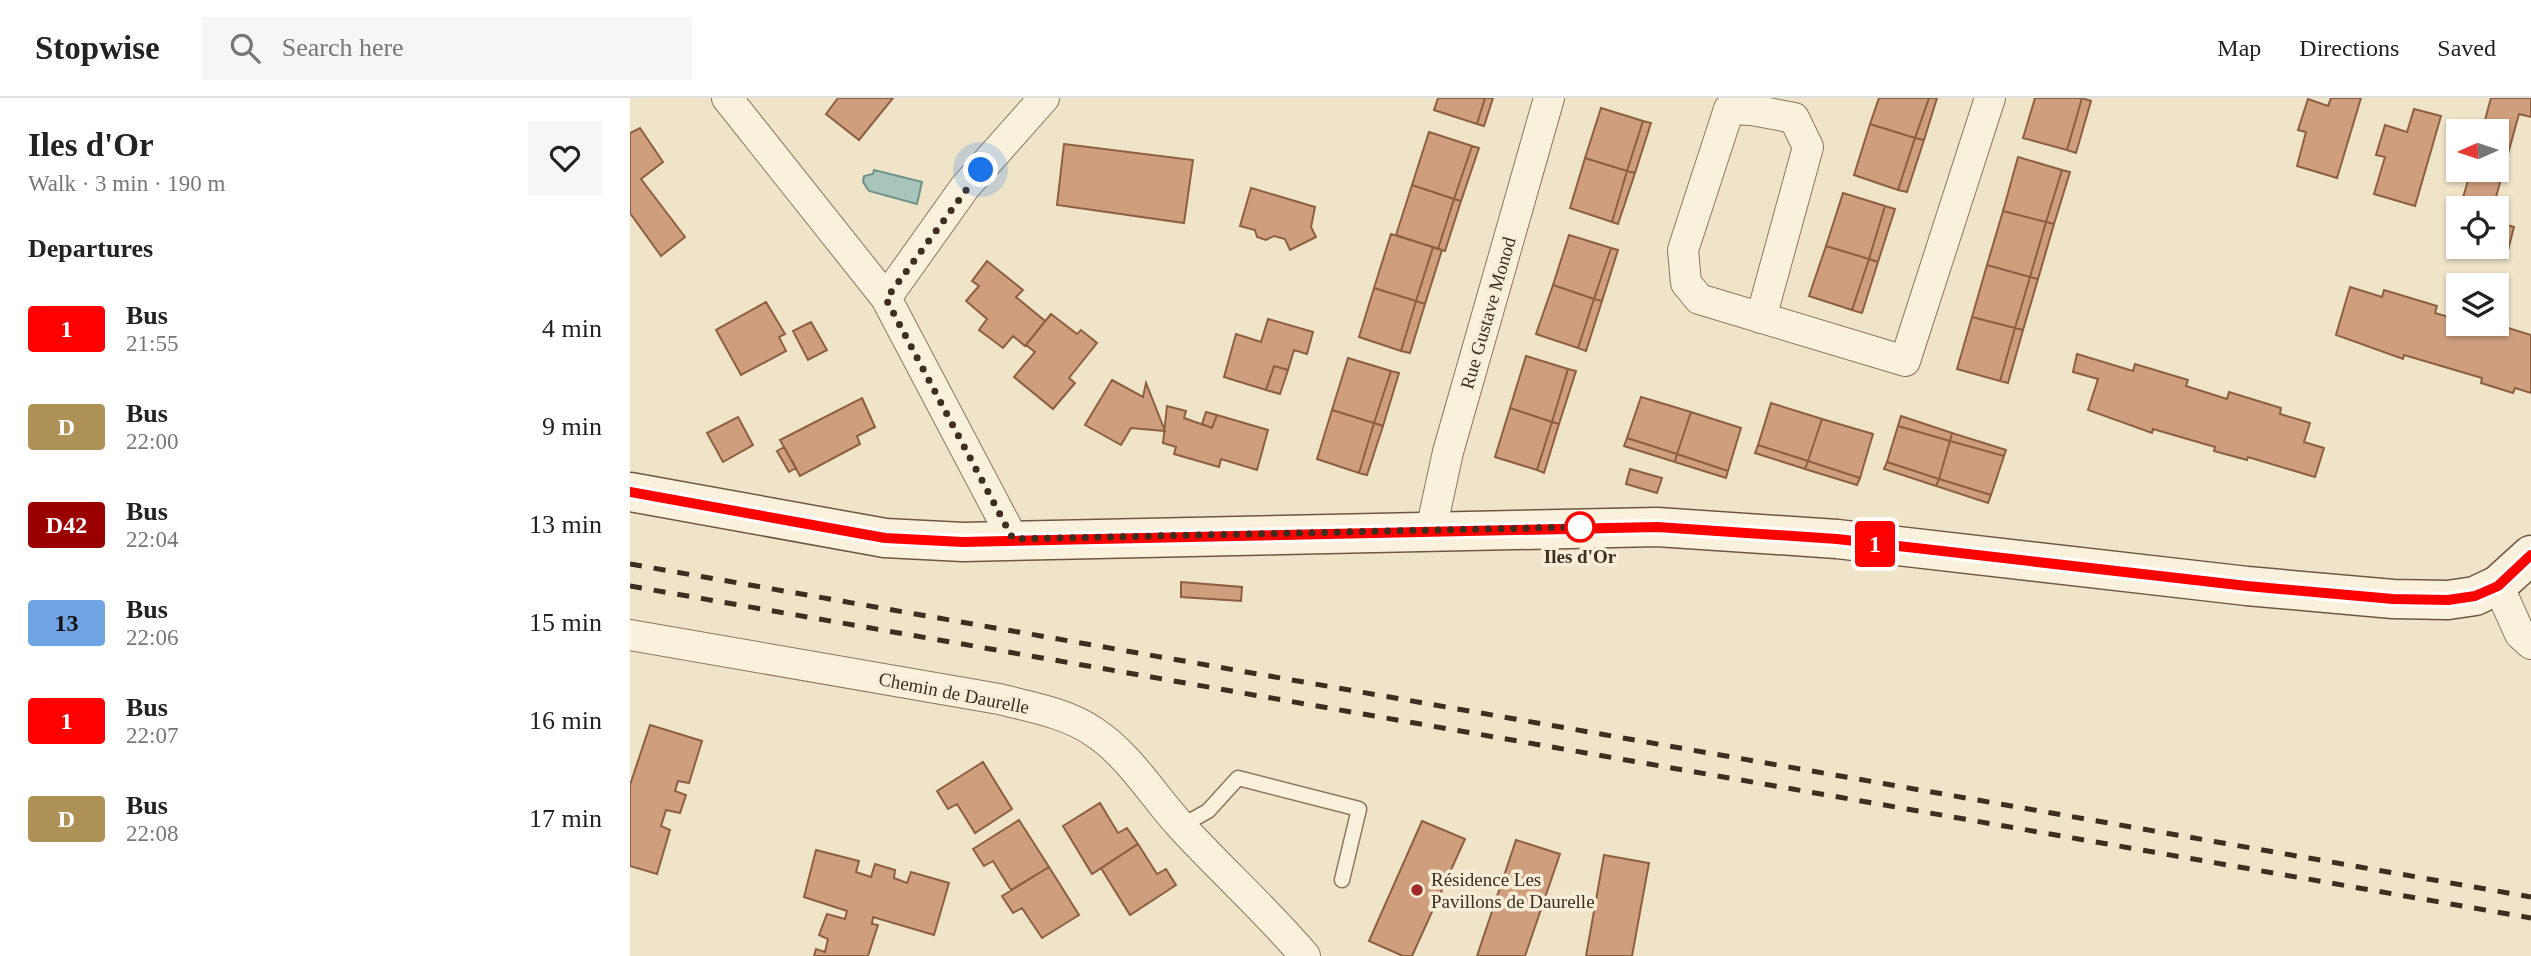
<!DOCTYPE html>
<html lang="en">
<head>
<meta charset="utf-8">
<style>
  :root { --surface:#fff; --page:#f6f6f6; --text:#222; --muted:#767676; --line:#e0e0e0 }
  body { margin:0; font-family:Georgia,serif; background:var(--page); color:var(--text); height:100vh; display:flex; flex-direction:column; font-size:26px; white-space:nowrap }
  * { box-sizing:border-box; margin:0 }
  p { font-size:23px; color:var(--muted) }
  .icon { flex:none; width:38px; height:38px; fill:none; stroke:currentColor; stroke-width:2; stroke-linecap:round; stroke-linejoin:round }
  .map { position:relative; flex:1; overflow:hidden }
  .details { display:flex; flex-direction:column; background:var(--surface); width:630px }
  .details>* { flex:none }
  .badge { padding:0 14px; border-radius:5px; font-size:24px; line-height:46px }
  .needle { width:46px; rotate:267deg }
  .tools { position:absolute; left:1816px; top:21px; display:grid; gap:14px }
  .tools a { display:grid; place-items:center; width:63px; height:63px; border-radius:0px; background:var(--surface); box-shadow:0 2px 5px #0004; font-size:35px }
  .you { position:absolute; width:35px; height:35px; margin:-18px; border:5px solid #fff; border-radius:50%; background:#1a73e8; box-shadow:0 0 0 10px #1a73e833 }
  .map>.badge { position:absolute; translate:-50% -50%; box-shadow:0 0 0 4px #fff }
  h2 { padding:0 28px; font-size:26px; line-height:63px }
  .round { display:grid; place-items:center; flex:none; width:74px; height:74px; border-radius:0px; background:var(--page) }
  .overview { display:flex; align-items:center; justify-content:space-between; height:119px; padding:0 28px }
  h1 { font-size:33px; font-weight:800; line-height:52px }
  ul { padding:0; list-style:none }
  li { display:flex; align-items:center; gap:21px; height:98px; padding:0 28px }
  li div { flex:1 }
  li b { display:block; font-size:26px }
  li em { font-style:normal }
  li .badge { min-width:77px; font-weight:700; text-align:center }
  header { display:flex; align-items:center; gap:42px; box-sizing:border-box; height:98px; padding:0 35px; background:var(--surface); border-bottom:2px solid var(--line) }
  header strong { font-size:33px }
  nav { display:flex; gap:38px; margin-inline-start:auto; font-size:24px }
  .search { width:490px; height:63px; background:var(--page); display:flex; align-items:center; gap:18px; box-sizing:border-box; padding:0 24px; border-radius:0px; color:var(--muted); font-size:26px }
  main { display:flex; flex:1; min-height:0 }
  .map>svg:first-child { display:block }
  .water { fill:#a9c4bc; stroke:#6f938a; stroke-width:2 }
  .building { fill:#cf9f7d; stroke:#8d5f41; stroke-width:2 }
  .lines { fill:none; stroke-linecap:round; stroke-linejoin:round }
  .lane-casing { stroke:#8d765c; stroke-width:17 }
  .street-casing { stroke:#8d765c; stroke-width:32 }
  .secondary-casing { stroke:#6f573f; stroke-width:41 }
  .lane { stroke:#faf1dc; stroke-width:14 }
  .street { stroke:#faf1dc; stroke-width:30 }
  .secondary { stroke:#faf1dc; stroke-width:38 }
  .rail { stroke:#3d2e20; stroke-width:5; stroke-dasharray:12 12; stroke-linecap:butt }
  .line-casing { stroke:#fff; stroke-width:16 }
  .line { stroke:#f00; stroke-width:10 }
  .walk { stroke:#3d2e20; stroke-width:7; stroke-dasharray:0 12.6 }
  .stop-dot { fill:#fff; stroke:#f00; stroke-width:3.5 }
  .poi-dot { fill:#9e2a2b; stroke:#f7eed8; stroke-width:2.5 }
  .labels { text-anchor:middle; dominant-baseline:central; stroke-width:7; stroke-linejoin:round; paint-order:stroke }
  .street-label { font-size:19px; fill:#3d2e20; stroke:#f7eed8 }
  .stop-label { font-size:19px; font-weight:bold; fill:#3d2e20; stroke:#f7eed8 }
  .poi-label { font-size:19px; fill:#3d2e20; stroke:#f7eed8; text-anchor:start }
</style>
</head>
<body>
<header>
<strong>Stopwise</strong>
<div class="search"><svg class="icon" aria-label="search" viewBox="0 0 24 24"><circle cx="10" cy="10" r="6"/><path d="M15 15l6 6"/></svg>Search here</div>
<nav><a>Map</a><a>Directions</a><a>Saved</a></nav>
</header>
<main>
<section class="details">
<div class="overview"><div><h1>Iles d'Or</h1><p>Walk · 3 min · 190 m</p></div><a class="round"><svg class="icon" aria-label="heart" viewBox="0 0 24 24"><path d="M12 20l-8-8c-3-5 5-10 8-4 3-6 11-1 8 4z"/></svg></a></div>
<h2>Departures</h2>
<ul>
<li><span class="badge" style="background:#f00;color:#fff">1</span><div><b>Bus</b><p>21:55</p></div><em>4 min</em></li>
<li><span class="badge" style="background:#ae9156;color:#fff">D</span><div><b>Bus</b><p>22:00</p></div><em>9 min</em></li>
<li><span class="badge" style="background:#9b0000;color:#fff">D42</span><div><b>Bus</b><p>22:04</p></div><em>13 min</em></li>
<li><span class="badge" style="background:#6fa3e1;color:#111">13</span><div><b>Bus</b><p>22:06</p></div><em>15 min</em></li>
<li><span class="badge" style="background:#f00;color:#fff">1</span><div><b>Bus</b><p>22:07</p></div><em>16 min</em></li>
<li><span class="badge" style="background:#ae9156;color:#fff">D</span><div><b>Bus</b><p>22:08</p></div><em>17 min</em></li>
</ul>
</section>
<div class="map">
<svg width="1901" height="858" viewBox="0 0 1901 858">
  <rect width="100%" height="100%" fill="#f0e4c8"/>
  <!-- water -->
  <path class="water" d="M 244,72 L 292,84 L 287,106 L 239,93 L 233,84 L 234,78 L 243,76 Z"/>
  <!-- building -->
  <path class="building" d="M 208,0 L 263,0 L 229,42 L 196,16 Z
    M 808,0 L 855,0 L 847,26 L 804,12 Z
    M 855,0 L 863,0 L 854,28 L 847,26 Z
    M 1249,0 L 1299,0 L 1285,40 L 1240,26 Z
    M 1299,0 L 1307,0 L 1294,42 L 1285,40 Z
    M 1405,0 L 1452,0 L 1437,52 L 1393,40 Z
    M 1452,0 L 1461,3 L 1446,55 L 1437,52 Z
    M 1701,0 L 1731,0 L 1707,80 L 1667,68 L 1676,34 L 1668,32 L 1678,1 L 1698,8 Z
    M 1861,0 L 1901,0 L 1901,19 L 1889,16 L 1863,110 L 1830,110 L 1841,72 L 1867,72 L 1867,33 L 1852,33 Z
    M 971,10 L 1013,23 L 997,73 L 955,60 Z
    M 1784,11 L 1811,18 L 1785,108 L 1744,96 L 1755,59 L 1746,57 L 1755,27 L 1777,34 Z
    M 1013,23 L 1021,25 L 1005,75 L 997,73 Z
    M 1240,26 L 1285,40 L 1268,92 L 1224,77 Z
    M 10,30 L 33,64 L 11,81 L 55,139 L 31,158 L 0,115 L 0,35 Z
    M 799,34 L 842,48 L 824,101 L 782,87 Z
    M 1285,40 L 1294,42 L 1277,94 L 1268,92 Z
    M 434,46 L 563,62 L 554,125 L 427,107 Z
    M 842,48 L 849,50 L 831,103 L 824,101 Z
    M 1388,59 L 1432,72 L 1416,124 L 1373,113 Z
    M 955,60 L 997,73 L 982,124 L 940,110 Z
    M 1432,72 L 1440,74 L 1424,126 L 1416,124 Z
    M 997,73 L 1005,75 L 988,126 L 982,124 Z
    M 782,87 L 824,101 L 808,151 L 766,137 Z
    M 621,90 L 685,109 L 681,129 L 686,139 L 660,152 L 655,141 L 644,138 L 636,142 L 627,139 L 625,132 L 610,128 Z
    M 1213,95 L 1255,108 L 1239,161 L 1196,148 Z
    M 824,101 L 831,103 L 815,153 L 808,151 Z
    M 1255,108 L 1265,111 L 1248,164 L 1239,161 Z
    M 1373,113 L 1416,124 L 1400,179 L 1357,167 Z
    M 1829,115 L 1829,147 L 1820,145 Z
    M 1416,124 L 1424,126 L 1408,181 L 1400,179 Z
    M 1867,124 L 1884,129 L 1876,160 L 1834,149 L 1867,149 Z
    M 761,136 L 803,149 L 786,203 L 744,190 Z
    M 939,137 L 981,150 L 964,201 L 923,187 Z
    M 1196,148 L 1239,161 L 1222,212 L 1179,198 Z
    M 803,149 L 812,152 L 795,206 L 786,203 Z
    M 981,150 L 988,152 L 972,203 L 964,201 Z
    M 1239,161 L 1248,164 L 1232,215 L 1222,212 Z
    M 357,163 L 393,192 L 386,199 L 415,223 L 395,248 L 383,238 L 373,250 L 349,232 L 357,221 L 336,203 L 349,188 L 342,183 Z
    M 1357,167 L 1400,179 L 1385,230 L 1342,219 Z
    M 1400,179 L 1408,181 L 1393,232 L 1385,230 Z
    M 923,187 L 964,201 L 948,250 L 906,236 Z
    M 1720,189 L 1752,199 L 1754,192 L 1807,208 L 1805,215 L 1829,222 L 1829,226 L 1859,232 L 1865,226 L 1901,237 L 1901,295 L 1885,290 L 1883,295 L 1851,285 L 1852,280 L 1774,257 L 1773,261 L 1706,237 Z
    M 744,190 L 786,203 L 771,253 L 729,239 Z
    M 964,201 L 972,203 L 956,253 L 948,250 Z
    M 786,203 L 795,206 L 780,255 L 771,253 Z
    M 136,204 L 155,236 L 149,239 L 156,253 L 111,277 L 86,232 Z
    M 421,216 L 447,236 L 451,232 L 467,245 L 439,280 L 445,285 L 423,311 L 384,279 L 405,254 L 396,247 Z
    M 1342,219 L 1385,230 L 1370,283 L 1327,271 Z
    M 638,221 L 683,234 L 677,256 L 664,252 L 658,272 L 644,268 L 636,292 L 594,279 L 606,236 L 631,244 Z
    M 181,224 L 197,252 L 178,262 L 163,233 Z
    M 1385,230 L 1393,232 L 1378,285 L 1370,283 Z
    M 1447,256 L 1503,273 L 1505,266 L 1558,282 L 1556,288 L 1597,301 L 1599,294 L 1651,310 L 1650,316 L 1680,325 L 1674,344 L 1694,350 L 1685,379 L 1618,359 L 1617,362 L 1584,353 L 1585,349 L 1523,331 L 1522,335 L 1458,312 L 1468,281 L 1443,274 Z
    M 896,258 L 938,271 L 922,324 L 880,310 Z
    M 718,260 L 761,273 L 744,325 L 702,312 Z
    M 644,268 L 658,272 L 650,296 L 636,292 Z
    M 938,271 L 946,273 L 929,326 L 922,324 Z
    M 761,273 L 769,275 L 753,328 L 744,325 Z
    M 482,282 L 513,299 L 516,285 L 535,333 L 501,330 L 491,347 L 455,327 Z
    M 1011,299 L 1061,314 L 1047,356 L 997,340 Z
    M 232,300 L 245,329 L 227,338 L 230,346 L 170,378 L 150,342 Z
    M 1141,305 L 1192,321 L 1178,363 L 1128,347 Z
    M 537,308 L 556,313 L 554,320 L 582,330 L 587,317 L 638,332 L 627,372 L 591,361 L 589,369 L 544,356 L 546,349 L 533,345 Z
    M 880,310 L 922,324 L 907,372 L 865,359 Z
    M 702,312 L 744,325 L 729,375 L 687,361 Z
    M 576,314 L 587,317 L 582,330 L 572,326 Z
    M 1061,314 L 1111,330 L 1098,373 L 1047,356 Z
    M 1271,318 L 1322,335 L 1320,343 L 1268,328 Z
    M 108,319 L 123,347 L 93,364 L 77,335 Z
    M 1192,321 L 1243,336 L 1230,380 L 1178,363 Z
    M 922,324 L 929,326 L 914,375 L 907,372 Z
    M 744,325 L 753,328 L 737,377 L 729,375 Z
    M 1268,328 L 1320,343 L 1309,381 L 1257,364 Z
    M 1322,335 L 1376,352 L 1374,358 L 1320,343 Z
    M 997,340 L 1047,356 L 1045,364 L 994,348 Z
    M 1320,343 L 1374,358 L 1361,397 L 1309,381 Z
    M 1128,347 L 1178,363 L 1175,371 L 1125,355 Z
    M 154,349 L 166,370 L 159,374 L 147,353 Z
    M 1047,356 L 1098,373 L 1096,380 L 1045,364 Z
    M 1178,363 L 1230,380 L 1227,387 L 1175,371 Z
    M 1257,364 L 1309,381 L 1306,388 L 1254,371 Z
    M 1000,371 L 1032,380 L 1027,395 L 996,386 Z
    M 1309,381 L 1361,397 L 1358,405 L 1306,388 Z
    M 551,484 L 612,489 L 611,503 L 551,499 Z
    M 20,627 L 72,643 L 59,685 L 48,683 L 45,693 L 56,697 L 50,715 L 36,712 L 31,728 L 40,732 L 27,776 L 0,768 L 0,687 Z
    M 353,664 L 382,711 L 345,735 L 327,706 L 318,711 L 307,693 Z
    M 470,705 L 488,735 L 497,730 L 508,746 L 462,776 L 433,728 Z
    M 389,722 L 419,769 L 381,792 L 363,763 L 354,768 L 343,751 Z
    M 792,723 L 835,741 L 782,858 L 773,858 L 739,843 Z
    M 886,742 L 930,756 L 895,858 L 847,858 Z
    M 508,746 L 527,776 L 536,771 L 546,787 L 500,817 L 471,770 Z
    M 186,752 L 229,763 L 226,774 L 241,779 L 245,766 L 265,772 L 264,780 L 277,785 L 281,774 L 319,785 L 304,837 L 243,819 L 242,826 L 248,827 L 238,858 L 184,858 L 186,851 L 195,854 L 198,841 L 189,837 L 197,816 L 215,821 L 217,813 L 174,799 Z
    M 974,757 L 1019,765 L 1002,858 L 956,858 Z
    M 419,769 L 449,817 L 412,840 L 392,810 L 383,815 L 372,798 Z"/>
  <g class="lines">
    <!-- lane casing -->
    <g class="lane-casing">
      <path id="lane" d="M 551,728 L 578,713 L 608,680 L 729,711 L 712,782"/>
    </g>
    <!-- street casing -->
    <g class="street-casing">
      <path id="street" d="M 97,0 L 256,200 L 383,441
        M 256,200 L 335,89 L 414,0
        M 1131,220 L 1178,49 L 1164,20 L 1122,12 L 1099,11 L 1053,152 L 1056,185 L 1069,201 L 1275,263 L 1360,0
        M 801,432 L 818,354 L 919,0
        M 1868,487 L 1890,536 L 1901,546
        M 0,537 L 369,601 C 400,609 437,615 464,634 C 499,657 522,696 550,727 C 591,772 636,812 675,858"/>
    </g>
    <!-- secondary casing -->
    <g class="secondary-casing">
      <path id="secondary" d="M 0,394 L 255,440 L 333,444 L 1027,429 L 1207,441 L 1617,488 L 1763,501 L 1818,502 L 1845,498 L 1868,487 L 1901,457"/>
    </g>
    <!-- lane -->
    <use href="#lane" class="lane"/>
    <!-- street -->
    <use href="#street" class="street"/>
    <!-- secondary -->
    <use href="#secondary" class="secondary"/>
    <!-- rail -->
    <path class="rail" d="M 0,466 L 1901,799
      M 0,488 L 1901,820"/>
  </g>
  <g class="lines">
    <!-- line casing -->
    <g class="line-casing">
      <path id="line" d="M 0,394 L 255,440 L 333,444 L 1027,429 L 1207,441 L 1617,488 L 1763,501 L 1818,502 L 1845,498 L 1868,488 L 1901,457"/>
    </g>
    <!-- line -->
    <use href="#line" class="line"/>
    <!-- walk -->
    <path class="walk" d="M 351,72 L 256,201 L 383,441 L 950,429"/>
  </g>
  <!-- markers -->
  <circle class="stop-dot" cx="950" cy="429" r="14"/>
  <circle class="poi-dot" cx="787" cy="792" r="7"/>
  <g class="labels">
    <!-- street labels -->
    <g class="street-label">
      <text transform="translate(858 215) rotate(-74)">Rue Gustave Monod</text>
      <text transform="translate(324 595) rotate(11)">Chemin de Daurelle</text>
    </g>
    <!-- stop labels -->
    <g class="stop-label">
      <text x="950" y="458">Iles d'Or</text>
    </g>
    <!-- poi labels -->
    <g class="poi-label">
      <text x="801" y="781">Résidence Les<tspan x="801" dy="22">Pavillons de Daurelle</tspan></text>
    </g>
  </g>
</svg>
<div class="tools">
<a><svg class="needle" viewBox="-14 -14 28 28"><path d="M0-13l5 13h-10z" fill="#e53935"/><path d="M0 13l5-13h-10z" fill="#767676"/></svg></a>
<a><svg class="icon" aria-label="locate" viewBox="0 0 24 24"><circle cx="12" cy="12" r="6"/><path d="M12 2v4M12 18v4M2 12h4M18 12h4"/></svg></a>
<a><svg class="icon" aria-label="layers" viewBox="0 0 24 24"><path d="M12 4l9 5-9 5-9-5zM3 14l9 5 9-5"/></svg></a>
</div>
<div class="you" style="left:351px;top:72px"></div>
<b class="badge" style="left:1245px;top:446px;background:#f00;color:#fff">1</b>
</div>
</main>
</body>
</html>
